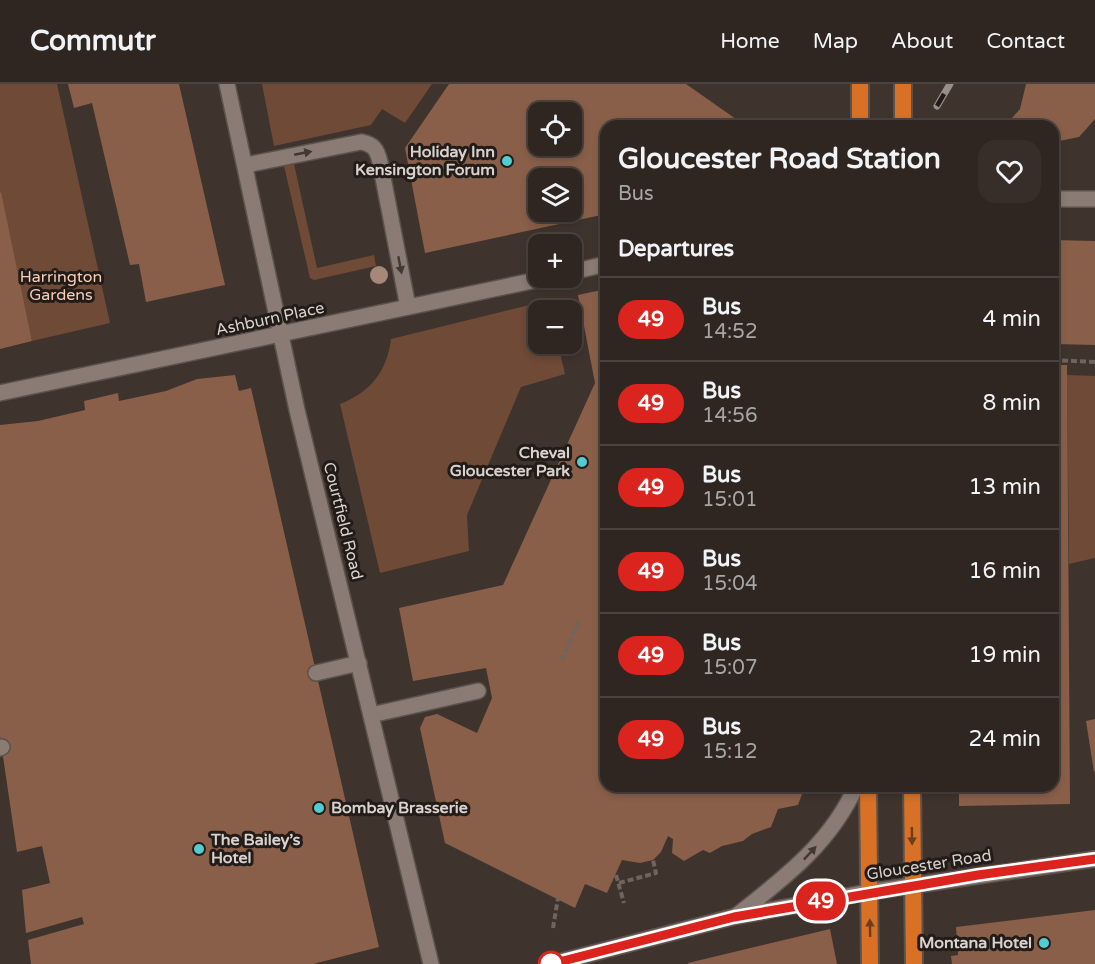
<!DOCTYPE html>
<html lang="en">
<head>
<meta charset="utf-8">
<style>
  :root { --surface:#2f2622; --page:#372e2a; --text:#f1f3f6; --muted:#a7a5a5; --line:#4a4340 }
  body { margin:0; font-family:"Varela Round",sans-serif; background:var(--page); color:var(--text); height:100vh; display:flex; flex-direction:column; font-size:22px; white-space:nowrap }
  * { box-sizing:border-box; margin:0 }
  p { font-size:20px; color:var(--muted) }
  .icon { flex:none; width:33px; height:33px; fill:none; stroke:currentColor; stroke-width:2; stroke-linecap:round; stroke-linejoin:round }
  .map { position:relative; flex:1; overflow:hidden }
  .drawer { position:absolute; left:600px; top:36px; width:459px; height:672px; display:flex; flex-direction:column; background:var(--surface); border-radius:18px; box-shadow:0 3px 9px #0003,0 0 0 2px var(--line) }
  .drawer>* { flex:none }
  .badge { padding:0 12px; border-radius:20px; font-size:21px; line-height:39px }
  .buttons { position:absolute; left:528px; top:18px; display:grid; gap:12px }
  .buttons a { display:grid; place-items:center; width:54px; height:54px; border-radius:12px; background:var(--surface); box-shadow:0 3px 9px #0003,0 0 0 2px var(--line); font-size:30px }
  .map>.badge { position:absolute; translate:-50% -50%; box-shadow:0 0 0 3px #fff }
  h2 { padding:0 18px; font-size:22px; line-height:54px }
  .round { display:grid; place-items:center; flex:none; width:63px; height:63px; border-radius:18px; background:var(--page) }
  .overview { display:flex; align-items:center; justify-content:space-between; height:102px; padding:0 18px }
  h1 { font-size:28px; font-weight:700; line-height:45px }
  ul { padding:0; list-style:none }
  li { display:flex; align-items:center; gap:18px; height:84px; padding:0 18px; border-top:2px solid var(--line) }
  li div { flex:1 }
  li b { display:block; font-size:22px }
  li em { font-style:normal }
  li .badge { min-width:66px; font-weight:700; text-align:center }
  header { display:flex; align-items:center; gap:36px; box-sizing:border-box; height:84px; padding:0 30px; background:var(--surface); border-bottom:2px solid var(--line) }
  header strong { font-size:28px }
  nav { display:flex; gap:33px; margin-inline-start:auto; font-size:21px }
  .map>svg:first-child { display:block }
  .green { fill:#6e4a37 }
  .building { fill:#895f49; fill-rule:evenodd }
  .lines { fill:none; stroke-linecap:round; stroke-linejoin:round }
  .service-casing { stroke:#5c524c; stroke-width:18 }
  .minor-casing { stroke:#5c524c; stroke-width:18 }
  .tertiary-casing { stroke:#5c524c; stroke-width:18 }
  .secondary-casing { stroke:#5c524c; stroke-width:18 }
  .trunk-casing { stroke:#5c524c; stroke-width:20 }
  .path { stroke:#6f645e; stroke-width:4; stroke-dasharray:6 3; stroke-linecap:butt }
  .service { stroke:#8a7b74; stroke-width:15 }
  .minor { stroke:#8a7b74; stroke-width:15 }
  .tertiary { stroke:#8a7b74; stroke-width:15 }
  .secondary { stroke:#8a7b74; stroke-width:15 }
  .trunk { stroke:#d87026; stroke-width:16 }
  .rail-casing { stroke:#988e89; stroke-width:7 }
  .rail { stroke:#221c19; stroke-width:4.5; stroke-dasharray:14; stroke-linecap:butt }
  .tree { fill:#a58879 }
  .oneway { fill:#413834 }
  .oneway2 { fill:#6b3e1e }
  .line-casing { stroke:#fff; stroke-width:14 }
  .line { stroke:#dc241f; stroke-width:9 }
  .poi-dot { fill:#52ccd0; stroke:#221c19; stroke-width:2 }
  .stop-dot { fill:#fff; stroke:#dc241f; stroke-width:3 }
  .labels { text-anchor:middle; dominant-baseline:central; stroke-width:6; stroke-linejoin:round; paint-order:stroke }
  .poi-label { font-size:16px; font-weight:bold; fill:#d9d1cd; stroke:#221c19; text-anchor:end }
  .park-label { font-size:16px; fill:#f8cdb7; stroke:#221c19 }
  .street-label { font-size:16px; fill:#d9d1cd; stroke:#221c19 }
</style>
</head>
<body>
<header>
<strong>Commutr</strong>
<nav><a>Home</a><a>Map</a><a>About</a><a>Contact</a></nav>
</header>
<div class="map">
<svg width="1095" height="880" viewBox="0 0 1095 880">
  <rect width="100%" height="100%" fill="#3f332d"/>
  <!-- green -->
  <path class="green" d="M 0,0 L 57,0 L 110,239 L 32,257 L 0,112 Z
    M 262,0 L 432,0 L 405,39 L 382,25 L 371,41 L 274,62 Z
    M 294,80 L 317,184 L 374,171 L 376,182 L 314,196 L 310,194 L 284,82 Z
    M 538,219 L 550,224 L 550,226 L 538,226 L 538,260 L 558,260 L 565,290 L 521,303 L 467,431 L 469,467 L 380,489 L 340,320 C 371,308 387,287 391,255 Z
    M 1067,291 L 1095,292 L 1095,474 L 1069,480 Z"/>
  <!-- building -->
  <path class="building" d="M 68,0 L 179,0 L 225,201 L 146,218 L 139,180 L 130,181 L 92,19 L 74,24 Z
    M 449,0 L 686,0 L 746,42 L 606,42 L 606,130 L 425,169 L 405,64 ZM 538,28 L 572,28 L 572,62 L 538,62 ZM 538,94 L 572,94 L 572,128 L 538,128 Z
    M 1026,0 L 1095,0 L 1095,35 L 1079,53 L 1059,57 L 1053,62 L 1053,42 L 1005,42 L 1020,25 Z
    M 1,108 L 32,257 L 0,265 L 0,109 Z
    M 1053,156 L 1095,157 L 1095,261 L 1053,260 Z
    M 606,205 L 606,702 L 805,702 L 798,721 L 778,725 L 771,743 L 752,750 L 743,757 L 722,762 L 710,769 L 703,766 L 684,777 L 672,769 L 673,755 L 668,752 L 661,768 L 653,776 L 640,779 L 622,776 L 607,809 L 585,800 L 575,824 L 445,759 L 420,644 L 425,633 L 437,630 L 477,649 L 492,614 L 486,584 L 413,597 L 399,524 L 503,501 L 595,299 L 578,211 Z
    M 1053,281 L 1067,281 L 1070,720 L 959,722 L 959,702 L 1053,702 Z
    M 235,291 L 239,307 L 251,304 L 379,863 L 313,880 L 31,880 L 28,856 L 84,840 L 82,833 L 26,849 L 22,806 L 50,799 L 42,762 L 17,768 L 0,652 L 0,341 L 38,337 L 85,326 L 84,317 L 118,309 L 119,317 L 166,307 L 197,295 Z
    M 1095,635 L 1095,687 L 1094,688 L 1086,637 Z
    M 1095,826 L 1095,880 L 952,880 L 951,872 L 958,871 L 956,843 Z
    M 830,845 L 837,880 L 688,880 L 688,879 Z"/>
  <g class="lines">
    <!-- service casing -->
    <g class="service-casing">
      <path id="service" d="M 246,81 L 361,58 C 373,60 377,65 380,78 L 408,223
        M 316,589 L 359,579
        M 371,631 L 478,607
        M 0,664 L 2,663"/>
    </g>
    <!-- minor casing -->
    <g class="minor-casing">
      <path id="minor" d="M 227,0 L 297,326 L 431,880
        M 1053,115 L 1095,115
        M 572,188 L 606,180
        M 0,309 L 546,194"/>
    </g>
    <!-- tertiary casing -->
    <g class="tertiary-casing">
      <path id="tertiary" d="M 736,832 C 784,794 831,759 856,702
        M 551,880 L 733,833 L 869,808"/>
    </g>
    <!-- secondary casing -->
    <g class="secondary-casing">
      <path id="secondary" d="M 869,808 L 1095,775"/>
    </g>
    <!-- trunk casing -->
    <g class="trunk-casing">
      <path id="trunk" d="M 860,0 L 860,42
        M 903,0 L 903,42
        M 868,702 L 870,880
        M 912,702 L 914,880"/>
    </g>
    <!-- path -->
    <path class="path" d="M 1053,276 L 1095,278
      M 562,576 L 580,535
      M 616,791 L 624,819
      M 619,799 L 656,789 L 653,776
      M 553,844 L 558,814"/>
    <!-- service -->
    <use href="#service" class="service"/>
    <!-- minor -->
    <use href="#minor" class="minor"/>
    <!-- tertiary -->
    <use href="#tertiary" class="tertiary"/>
    <!-- secondary -->
    <use href="#secondary" class="secondary"/>
    <!-- trunk -->
    <use href="#trunk" class="trunk"/>
    <!-- rail casing -->
    <g class="rail-casing">
      <path id="rail" d="M 937,22 L 950,0"/>
    </g>
    <!-- rail -->
    <use href="#rail" class="rail"/>
  </g>
  <!-- trees -->
  <circle class="tree" cx="379" cy="191" r="9"/>
  <!-- one-way arrows -->
  <defs><path id="oneway-solid" d="M-6-.8H1V-3.2L6.5 0L1 3.2V.8H-6Z" transform="scale(1.5)"/></defs>
  <g class="oneway">
    <use href="#oneway-solid" transform="translate(303 69) rotate(-11)"/>
    <use href="#oneway-solid" transform="translate(400 181) rotate(79)"/>
    <use href="#oneway-solid" transform="translate(810 769) rotate(-47)"/>
  </g>
  <g class="oneway2">
    <use href="#oneway-solid" transform="translate(912 752) rotate(89)"/>
    <use href="#oneway-solid" transform="translate(870 844) rotate(-91)"/>
  </g>
  <g class="lines">
    <!-- line casing -->
    <g class="line-casing">
      <path id="line" d="M 551,880 L 734,833 L 978,791 L 1095,775"/>
    </g>
    <!-- line -->
    <use href="#line" class="line"/>
  </g>
  <!-- markers -->
  <g class="poi-dot">
    <circle cx="507" cy="77" r="6"/>
    <circle cx="582" cy="378" r="6"/>
    <circle cx="319" cy="724" r="6"/>
    <circle cx="199" cy="765" r="6"/>
    <circle cx="1044" cy="859" r="6"/>
  </g>
  <circle class="stop-dot" cx="551" cy="880" r="12"/>
  <g class="labels">
    <!-- poi labels -->
    <g class="poi-label">
      <text x="495" y="68">Holiday Inn<tspan x="495" dy="18">Kensington Forum</tspan></text>
      <text x="570" y="369">Cheval<tspan x="570" dy="18">Gloucester Park</tspan></text>
      <text x="331" y="724" text-anchor="start">Bombay Brasserie</text>
      <text x="211" y="756" text-anchor="start">The Bailey’s<tspan x="211" dy="18">Hotel</tspan></text>
      <text x="1032" y="859">Montana Hotel</text>
    </g>
    <!-- park labels -->
    <g class="park-label">
      <text x="61" y="193">Harrington<tspan x="61" dy="18">Gardens</tspan></text>
    </g>
    <!-- street labels -->
    <g class="street-label">
      <text transform="translate(270 235) rotate(-12)">Ashburn Place</text>
      <text transform="translate(343 437) rotate(76)">Courtfield Road</text>
      <text transform="translate(929 781) rotate(-9)">Gloucester Road</text>
    </g>
  </g>
</svg>
<div class="buttons">
<a><svg class="icon" aria-label="locate" viewBox="0 0 24 24"><circle cx="12" cy="12" r="6"/><path d="M12 2v4M12 18v4M2 12h4M18 12h4"/></svg></a>
<a><svg class="icon" aria-label="layers" viewBox="0 0 24 24"><path d="M12 4l9 5-9 5-9-5zM3 14l9 5 9-5"/></svg></a>
<a>+</a>
<a>−</a>
</div>
<b class="badge" style="left:821px;top:817px;background:#dc241f;color:#fff">49</b>
<section class="drawer">
<div class="overview"><div><h1>Gloucester Road Station</h1><p>Bus</p></div><a class="round"><svg class="icon" aria-label="heart" viewBox="0 0 24 24"><path d="M12 20l-8-8c-3-5 5-10 8-4 3-6 11-1 8 4z"/></svg></a></div>
<h2>Departures</h2>
<ul>
<li><span class="badge" style="background:#dc241f;color:#fff">49</span><div><b>Bus</b><p>14:52</p></div><em>4 min</em></li>
<li><span class="badge" style="background:#dc241f;color:#fff">49</span><div><b>Bus</b><p>14:56</p></div><em>8 min</em></li>
<li><span class="badge" style="background:#dc241f;color:#fff">49</span><div><b>Bus</b><p>15:01</p></div><em>13 min</em></li>
<li><span class="badge" style="background:#dc241f;color:#fff">49</span><div><b>Bus</b><p>15:04</p></div><em>16 min</em></li>
<li><span class="badge" style="background:#dc241f;color:#fff">49</span><div><b>Bus</b><p>15:07</p></div><em>19 min</em></li>
<li><span class="badge" style="background:#dc241f;color:#fff">49</span><div><b>Bus</b><p>15:12</p></div><em>24 min</em></li>
</ul>
</section>
</div>
</body>
</html>
